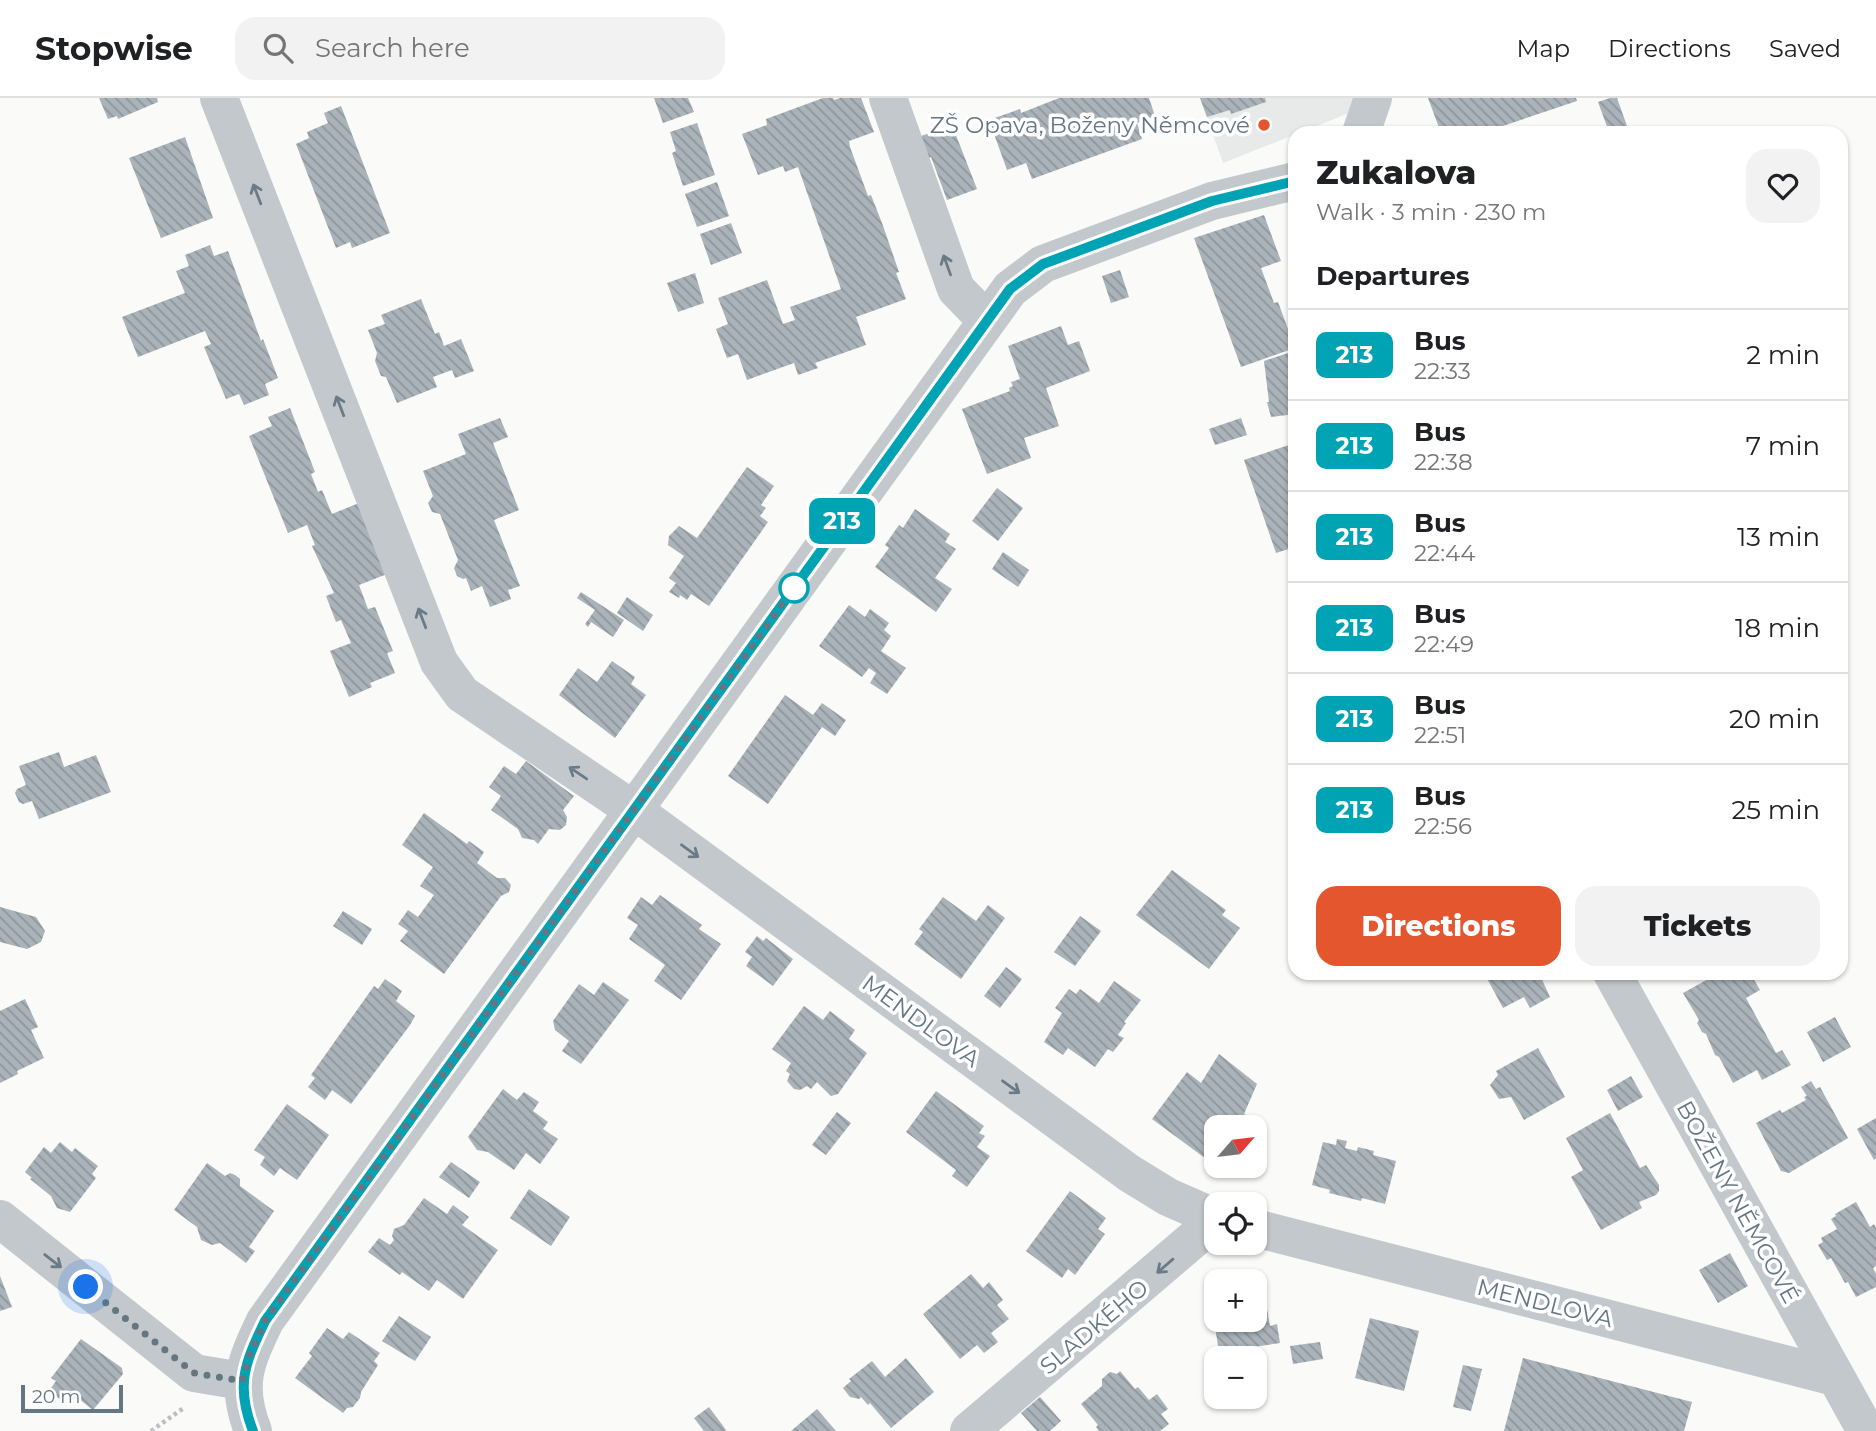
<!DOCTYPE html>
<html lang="en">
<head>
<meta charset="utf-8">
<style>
  :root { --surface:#fff; --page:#f2f2f2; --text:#202124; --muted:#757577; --line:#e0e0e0; --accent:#e4572e }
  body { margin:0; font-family:Montserrat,sans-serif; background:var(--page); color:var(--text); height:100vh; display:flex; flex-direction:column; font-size:26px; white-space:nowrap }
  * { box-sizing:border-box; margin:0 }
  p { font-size:23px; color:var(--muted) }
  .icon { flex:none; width:38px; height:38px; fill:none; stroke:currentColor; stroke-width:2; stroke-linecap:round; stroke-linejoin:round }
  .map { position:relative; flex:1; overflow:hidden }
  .details { position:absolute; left:1288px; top:28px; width:560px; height:854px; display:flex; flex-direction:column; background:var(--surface); border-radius:21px; box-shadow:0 2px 5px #0004 }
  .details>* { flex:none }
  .badge { padding:0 14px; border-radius:10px; font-size:24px; line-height:46px }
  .needle { width:46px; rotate:62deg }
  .buttons { position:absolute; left:1204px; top:1017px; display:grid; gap:14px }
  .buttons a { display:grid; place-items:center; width:63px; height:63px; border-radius:14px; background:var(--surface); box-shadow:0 2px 5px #0004; font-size:35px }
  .scale { position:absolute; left:21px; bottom:18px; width:102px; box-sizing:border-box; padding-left:7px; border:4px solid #657683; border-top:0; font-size:19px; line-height:24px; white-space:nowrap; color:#657683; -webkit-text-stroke:5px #fff; paint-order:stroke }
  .you { position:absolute; width:35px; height:35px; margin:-18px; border:5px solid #fff; border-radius:50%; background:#1a73e8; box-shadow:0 0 0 10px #1a73e833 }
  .map>.badge { position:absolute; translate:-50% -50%; box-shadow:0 0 0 4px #fff }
  h2 { padding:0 28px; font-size:26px; line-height:63px }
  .round { display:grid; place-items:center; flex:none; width:74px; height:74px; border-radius:21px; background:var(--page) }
  .summary { display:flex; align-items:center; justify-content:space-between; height:119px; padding:0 28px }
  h1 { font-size:33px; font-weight:800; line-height:52px }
  .action { display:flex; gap:14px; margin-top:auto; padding:14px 28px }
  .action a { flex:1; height:80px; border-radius:21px; background:var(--accent); color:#fff; font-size:28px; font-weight:800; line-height:80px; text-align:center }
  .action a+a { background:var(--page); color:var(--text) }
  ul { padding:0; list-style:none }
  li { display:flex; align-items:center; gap:21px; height:91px; padding:0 28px; border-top:2px solid var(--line) }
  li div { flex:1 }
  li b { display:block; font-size:26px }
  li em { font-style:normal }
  li .badge { min-width:77px; font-weight:700; text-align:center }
  header { display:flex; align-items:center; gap:42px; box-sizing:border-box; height:98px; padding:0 35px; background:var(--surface); border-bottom:2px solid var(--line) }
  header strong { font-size:33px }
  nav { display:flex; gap:38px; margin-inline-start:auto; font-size:24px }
  .search { width:490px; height:63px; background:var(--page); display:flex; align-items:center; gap:18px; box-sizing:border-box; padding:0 24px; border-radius:21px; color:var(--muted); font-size:26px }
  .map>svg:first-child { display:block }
  .built { fill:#e8e9e9 }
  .building { fill:url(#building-back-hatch) }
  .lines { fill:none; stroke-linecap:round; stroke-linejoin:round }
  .path { stroke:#bbbfc2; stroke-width:4.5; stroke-dasharray:3.5 3.5; stroke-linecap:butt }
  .minor { stroke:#c3c8cc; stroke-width:38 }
  .oneway { stroke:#6a7a87 }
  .line-casing { stroke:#fff; stroke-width:16 }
  .line { stroke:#00a3b4; stroke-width:10 }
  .walk { stroke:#657683; stroke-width:7; stroke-dasharray:0 12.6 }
  .poi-dot { fill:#e4572e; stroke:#fff; stroke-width:2.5 }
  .stop-dot { fill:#fff; stroke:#00a3b4; stroke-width:3.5 }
  .labels { text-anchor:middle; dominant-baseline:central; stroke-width:7; stroke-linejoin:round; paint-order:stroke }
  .poi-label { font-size:23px; fill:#657683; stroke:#fff; text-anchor:end }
  .street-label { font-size:23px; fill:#657683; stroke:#fff }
</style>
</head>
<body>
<header>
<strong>Stopwise</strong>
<div class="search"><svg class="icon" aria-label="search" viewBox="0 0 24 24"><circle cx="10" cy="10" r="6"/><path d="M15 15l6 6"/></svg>Search here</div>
<nav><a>Map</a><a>Directions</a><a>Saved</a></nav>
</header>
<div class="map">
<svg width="1876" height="1333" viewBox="0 0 1876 1333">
  <defs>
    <pattern id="building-back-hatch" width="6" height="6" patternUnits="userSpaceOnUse" patternTransform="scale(1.75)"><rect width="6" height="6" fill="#aab3b9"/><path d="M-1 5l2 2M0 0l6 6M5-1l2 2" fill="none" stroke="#8e969c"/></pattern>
  </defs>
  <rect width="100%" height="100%" fill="#fafaf8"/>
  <!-- built -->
  <path class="built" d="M 1200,0 L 1361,0 L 1357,12 L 1223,65 Z"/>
  <!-- building -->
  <path class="building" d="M 99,0 L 157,0 L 158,4 L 118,21 L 117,18 L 108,21 Z
    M 654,0 L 688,0 L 694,14 L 663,25 Z
    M 823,0 L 833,0 L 834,2 L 840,0 L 861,0 L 874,34 L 849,43 L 850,49 L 868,98 L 871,97 L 882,125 L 899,174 L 896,175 L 906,201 L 856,219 L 866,247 L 815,265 L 818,270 L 798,277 L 794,265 L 747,282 L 738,256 L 727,260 L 716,231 L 728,226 L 718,200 L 767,182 L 783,226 L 795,222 L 790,209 L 841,191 L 798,69 L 785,74 L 783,68 L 758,77 L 742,36 L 767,27 L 766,21 Z
    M 1059,0 L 1149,0 L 1155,18 L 1137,25 L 1142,41 L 1032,81 L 1026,65 L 1007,72 L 989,22 L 1020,11 L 1021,15 Z
    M 1200,0 L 1265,0 L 1266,4 L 1231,16 L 1230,12 L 1207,19 Z
    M 1428,0 L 1576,0 L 1577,3 L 1482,35 L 1441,35 Z
    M 1610,0 L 1617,0 L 1627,28 L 1609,34 L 1598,4 Z
    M 341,8 L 390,135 L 352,150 L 350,144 L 336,150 L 296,46 L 309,40 L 307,34 L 328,25 L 324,15 Z
    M 697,25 L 715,77 L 683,88 L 672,55 L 676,53 L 670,34 Z
    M 952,27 L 977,91 L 947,102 L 931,59 L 929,60 L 921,38 Z
    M 185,39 L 213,120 L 161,140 L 129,60 Z
    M 717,84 L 729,118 L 697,129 L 685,96 Z
    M 1264,117 L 1281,163 L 1261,170 L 1274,205 L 1278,204 L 1295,250 L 1241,269 L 1194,140 Z
    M 731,125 L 742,155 L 711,167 L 700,136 Z
    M 210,147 L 214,158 L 228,153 L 261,243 L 263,241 L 278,280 L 265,286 L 269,297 L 244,307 L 239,296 L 226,301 L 204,249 L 211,246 L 205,233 L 138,259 L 122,219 L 185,195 L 176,173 L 189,168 L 185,157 Z
    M 1120,172 L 1129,199 L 1111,205 L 1102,178 Z
    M 695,175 L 704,205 L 678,214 L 667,185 Z
    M 421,201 L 435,236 L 439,234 L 444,248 L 461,241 L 474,273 L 455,280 L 452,272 L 433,279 L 437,289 L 397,305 L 386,279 L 381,278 L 375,263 L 377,255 L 368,232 L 385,226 L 381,217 Z
    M 1061,228 L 1068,247 L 1079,243 L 1090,273 L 1046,290 L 1059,328 L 1024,340 L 1031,360 L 987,376 L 962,311 L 1010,293 L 1009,290 L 1013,288 L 1011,284 L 1020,281 L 1008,248 Z
    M 1294,253 L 1295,316 L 1271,319 L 1267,304 L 1269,304 L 1264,263 Z
    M 290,310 L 315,374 L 311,376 L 318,394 L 322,392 L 332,416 L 359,405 L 387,476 L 359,487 L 368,511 L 375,509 L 393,553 L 387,555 L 395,575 L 370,585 L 372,589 L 349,599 L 330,553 L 351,545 L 341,522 L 336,524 L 326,498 L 334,495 L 312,448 L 315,447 L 307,427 L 288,435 L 249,338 L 272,328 L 268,319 Z
    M 500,320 L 508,339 L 493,345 L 519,412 L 494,422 L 520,488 L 508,492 L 511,501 L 490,509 L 482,488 L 471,493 L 466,480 L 463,481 L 457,478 L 454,470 L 458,462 L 440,416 L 432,414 L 428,405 L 433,398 L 423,373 L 466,356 L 458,336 Z
    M 1241,320 L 1247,337 L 1215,347 L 1209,331 Z
    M 1295,345 L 1295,449 L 1276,455 L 1244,362 Z
    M 747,369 L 774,388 L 761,407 L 766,410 L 760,418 L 768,424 L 709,508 L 691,496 L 687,502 L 680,497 L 679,500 L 669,494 L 676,485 L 669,480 L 684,458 L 668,447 L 669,438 L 679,428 L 697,440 Z
    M 997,390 L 1023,410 L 998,443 L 972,423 Z
    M 915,411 L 950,436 L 945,444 L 956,451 L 935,480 L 952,491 L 936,514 L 875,469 L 889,450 L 885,447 L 899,427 L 903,430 Z
    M 1003,454 L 1029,472 L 1018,489 L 992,471 Z
    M 581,494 L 624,522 L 613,539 L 591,524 L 588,529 L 585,526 L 595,512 L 577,500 Z
    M 627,499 L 653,517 L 643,533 L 617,515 Z
    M 849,507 L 865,519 L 870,511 L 889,525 L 884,532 L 891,538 L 881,553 L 906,570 L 887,596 L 870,585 L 876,575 L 869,570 L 862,579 L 819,548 Z
    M 612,563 L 635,579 L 631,586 L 646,597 L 615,640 L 559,597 L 578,570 L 597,584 Z
    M 785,597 L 813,617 L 822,605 L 846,622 L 835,638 L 822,629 L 768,706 L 728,678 Z
    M 59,654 L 64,669 L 96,657 L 111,694 L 39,721 L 32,703 L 23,706 L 19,704 L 15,695 L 17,691 L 26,687 L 19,668 Z
    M 526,663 L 574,698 L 563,712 L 567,719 L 566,727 L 560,732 L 549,731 L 538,746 L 534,742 L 522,740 L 518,731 L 491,712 L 501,698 L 489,689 L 504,668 L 516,676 Z
    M 424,715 L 467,746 L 469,743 L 484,754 L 477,765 L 497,780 L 505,780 L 511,787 L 509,794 L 501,798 L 444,876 L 400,843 L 408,833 L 398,826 L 408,812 L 418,819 L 434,797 L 420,788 L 433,769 L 402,747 Z
    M 1172,772 L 1226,812 L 1222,817 L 1240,830 L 1209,871 L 1136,817 Z
    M 660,797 L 702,827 L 699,831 L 721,846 L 681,902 L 654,883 L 665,867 L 629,841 L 638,827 L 627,820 L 641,799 L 652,807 Z
    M 943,799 L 976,823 L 988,807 L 1005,820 L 961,881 L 914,846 L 923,834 L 919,831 Z
    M 0,809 L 36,819 L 45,833 L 41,844 L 27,851 L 0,844 Z
    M 343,813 L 372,831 L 362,847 L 333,828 Z
    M 1080,818 L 1101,833 L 1075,868 L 1054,854 Z
    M 757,838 L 763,843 L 766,840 L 793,861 L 773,888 L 746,868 L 752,859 L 745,854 Z
    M 1006,869 L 1022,881 L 1000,910 L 984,898 Z
    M 1484,875 L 1539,875 L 1550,899 L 1530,910 L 1524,899 L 1503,910 Z
    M 1719,875 L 1750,875 L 1760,892 L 1746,900 L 1776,955 L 1782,952 L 1791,967 L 1762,982 L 1757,972 L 1733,985 L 1719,959 L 1715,957 L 1706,936 L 1702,934 L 1697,925 L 1699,922 L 1683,895 Z
    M 385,881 L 402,893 L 396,903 L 415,918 L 410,927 L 351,1006 L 332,992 L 325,1002 L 308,989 L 315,980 L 311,977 L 374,888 L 378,891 Z
    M 1114,883 L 1141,902 L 1124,924 L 1126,925 L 1118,937 L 1124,940 L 1113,954 L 1108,951 L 1095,969 L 1068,950 L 1063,957 L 1044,944 L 1062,915 L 1055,910 L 1069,891 L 1076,896 L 1080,891 L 1099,905 Z
    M 603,884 L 629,902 L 581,966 L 562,953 L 569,943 L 555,932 L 553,923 L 579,886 L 594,897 Z
    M 25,901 L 38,929 L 31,932 L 44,960 L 17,973 L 18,976 L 0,985 L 0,913 Z
    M 804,908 L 823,922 L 830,913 L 855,932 L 849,941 L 867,955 L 838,996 L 831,998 L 817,984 L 811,991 L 807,988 L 800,992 L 794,991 L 787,983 L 790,976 L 786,973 L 791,965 L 772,951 Z
    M 1835,919 L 1851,949 L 1823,964 L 1807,934 Z
    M 1538,950 L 1565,999 L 1524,1022 L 1511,999 L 1499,1001 L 1490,987 L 1498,977 L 1496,973 Z
    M 1219,956 L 1257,986 L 1244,1016 L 1248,1018 L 1241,1029 L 1216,1029 L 1216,1062 L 1213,1066 L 1152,1021 L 1187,974 L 1201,985 Z
    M 1631,978 L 1643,999 L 1618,1013 L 1607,992 Z
    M 1811,983 L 1816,991 L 1820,989 L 1848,1040 L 1789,1075 L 1781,1073 L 1756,1025 L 1780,1012 L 1782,1015 L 1806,1002 L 1804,999 L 1807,998 L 1801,989 Z
    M 503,991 L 517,1002 L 524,994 L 539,1004 L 533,1013 L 548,1024 L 543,1031 L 558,1041 L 540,1066 L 526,1055 L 514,1072 L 488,1054 L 477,1052 L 468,1039 Z
    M 936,993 L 984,1028 L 979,1035 L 985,1038 L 977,1049 L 990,1058 L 967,1089 L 952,1078 L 956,1072 L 906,1034 Z
    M 287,1006 L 329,1037 L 297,1082 L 280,1070 L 274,1078 L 260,1067 L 265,1059 L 254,1052 Z
    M 837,1014 L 851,1025 L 826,1057 L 812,1047 Z
    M 1610,1015 L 1640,1070 L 1646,1067 L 1659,1087 L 1659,1093 L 1656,1097 L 1639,1104 L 1642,1110 L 1601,1132 L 1571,1079 L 1583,1072 L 1566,1040 Z
    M 1876,1020 L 1876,1060 L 1874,1062 L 1857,1031 Z
    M 1337,1041 L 1347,1043 L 1345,1050 L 1357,1053 L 1358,1049 L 1374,1053 L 1373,1057 L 1396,1063 L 1385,1106 L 1362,1100 L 1361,1103 L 1329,1095 L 1330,1092 L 1312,1087 L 1323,1044 L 1336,1047 Z
    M 60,1044 L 72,1054 L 75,1050 L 98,1068 L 92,1076 L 96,1080 L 70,1114 L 57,1110 L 51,1098 L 30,1081 L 32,1080 L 25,1074 L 44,1049 L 51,1055 Z
    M 451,1064 L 480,1084 L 469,1100 L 439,1079 Z
    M 207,1065 L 225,1078 L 230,1075 L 235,1077 L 240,1081 L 240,1088 L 274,1113 L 249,1149 L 255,1153 L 246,1165 L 220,1145 L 212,1147 L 201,1142 L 197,1129 L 174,1112 Z
    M 529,1091 L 570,1119 L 551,1148 L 510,1120 Z
    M 1070,1093 L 1106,1120 L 1098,1131 L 1105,1136 L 1075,1177 L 1068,1171 L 1062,1180 L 1026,1153 Z
    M 424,1100 L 447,1116 L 453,1107 L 469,1119 L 462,1127 L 498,1152 L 463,1201 L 437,1182 L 429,1193 L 402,1174 L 400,1177 L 368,1154 L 379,1140 L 390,1147 L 394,1142 L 392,1138 L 394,1131 L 404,1127 Z
    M 1856,1104 L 1870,1129 L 1874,1126 L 1876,1130 L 1876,1168 L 1873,1170 L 1876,1176 L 1876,1189 L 1856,1199 L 1848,1184 L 1845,1185 L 1831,1160 L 1827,1162 L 1818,1147 L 1823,1144 L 1821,1140 L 1837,1131 L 1831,1121 L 1836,1118 L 1835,1116 Z
    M 1730,1155 L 1748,1188 L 1718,1205 L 1699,1172 Z
    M 971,1176 L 983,1190 L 989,1184 L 1003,1202 L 997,1207 L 1009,1221 L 991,1235 L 998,1244 L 984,1255 L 977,1247 L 960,1261 L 923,1216 Z
    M 0,1178 L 12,1209 L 0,1213 Z
    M 1264,1194 L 1270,1228 L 1277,1226 L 1280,1245 L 1219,1254 L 1213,1216 L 1210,1215 L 1209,1207 L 1214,1200 L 1216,1200 L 1216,1222 L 1255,1222 L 1255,1196 Z
    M 399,1218 L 431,1239 L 415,1263 L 382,1243 Z
    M 1370,1220 L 1419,1233 L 1404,1293 L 1355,1280 Z
    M 327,1230 L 343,1241 L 349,1234 L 380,1255 L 374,1263 L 378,1267 L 361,1294 L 360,1300 L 353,1309 L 347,1310 L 343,1315 L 295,1280 L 312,1258 L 309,1255 Z
    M 81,1241 L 122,1270 L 123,1276 L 93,1312 L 69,1293 L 62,1303 L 49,1293 L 56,1283 L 51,1280 Z
    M 1320,1244 L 1323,1261 L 1293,1266 L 1290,1248 Z
    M 906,1260 L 934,1294 L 891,1330 L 870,1305 L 868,1307 L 861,1299 L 859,1301 L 850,1299 L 843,1290 L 851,1283 L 849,1281 L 872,1263 L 885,1279 Z
    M 1523,1260 L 1692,1304 L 1684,1333 L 1504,1333 Z
    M 1463,1267 L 1482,1271 L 1471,1313 L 1453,1309 Z
    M 1120,1273 L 1135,1291 L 1138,1289 L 1149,1302 L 1157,1296 L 1168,1311 L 1161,1316 L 1169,1326 L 1160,1333 L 1099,1333 L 1096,1329 L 1098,1327 L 1081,1306 L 1102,1288 L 1102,1281 L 1110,1274 L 1117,1276 Z
    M 1040,1299 L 1061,1323 L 1050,1333 L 1037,1333 L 1021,1315 Z
    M 709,1309 L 726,1332 L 725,1333 L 704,1333 L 694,1320 Z
    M 817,1311 L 836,1333 L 791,1333 Z"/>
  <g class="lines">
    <!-- path -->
    <path class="path" d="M 151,1333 L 185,1309"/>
    <!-- minor -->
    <path class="minor" d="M 219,0 L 439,564 L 462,596 L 635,713 L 1129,1075 L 1168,1099 L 1216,1120
      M 888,0 L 956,191 L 986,222
      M 1361,35 L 1373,0
      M 1612,875 L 1866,1333
      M 0,1121 L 194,1275 L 242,1283
      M 1255,1130 L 1835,1279
      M 253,1333 C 235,1287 245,1265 265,1223 L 1010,191 L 1043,166 L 1212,103 L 1295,83
      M 969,1333 L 1216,1122"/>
  </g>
  <!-- one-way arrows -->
  <defs><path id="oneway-shaft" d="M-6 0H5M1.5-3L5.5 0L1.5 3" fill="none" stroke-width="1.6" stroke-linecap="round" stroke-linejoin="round" transform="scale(1.75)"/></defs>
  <g class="oneway">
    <use href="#oneway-shaft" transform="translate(257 96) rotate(-111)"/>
    <use href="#oneway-shaft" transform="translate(947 167) rotate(-110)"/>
    <use href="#oneway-shaft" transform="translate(340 308) rotate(-111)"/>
    <use href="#oneway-shaft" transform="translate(422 520) rotate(-111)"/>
    <use href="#oneway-shaft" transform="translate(578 675) rotate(-146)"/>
    <use href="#oneway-shaft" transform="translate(690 753) rotate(36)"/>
    <use href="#oneway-shaft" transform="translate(1011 989) rotate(36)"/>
    <use href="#oneway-shaft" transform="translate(53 1163) rotate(38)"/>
    <use href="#oneway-shaft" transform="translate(1165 1168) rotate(139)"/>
  </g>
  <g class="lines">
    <!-- line casing -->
    <g class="line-casing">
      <path id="line" d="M 253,1333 C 235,1287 245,1265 265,1223 L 1010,191 L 1043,166 L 1212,103 L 1295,83"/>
    </g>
    <!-- line -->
    <use href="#line" class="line"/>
    <!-- walk -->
    <path class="walk" d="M 86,1189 L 194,1275 L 242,1283 L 250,1256 L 265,1223 L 794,490"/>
  </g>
  <!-- markers -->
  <circle class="poi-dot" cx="1264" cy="27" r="7"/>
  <circle class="stop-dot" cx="794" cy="490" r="14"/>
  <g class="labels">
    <!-- poi labels -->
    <g class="poi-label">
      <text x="1250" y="27">ZŠ Opava, Boženy Němcové</text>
    </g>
    <!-- street labels -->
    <g class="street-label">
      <text transform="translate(921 923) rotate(36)">MENDLOVA</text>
      <text transform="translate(1738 1104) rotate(61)">BOŽENY NĚMCOVÉ</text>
      <text transform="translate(1545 1205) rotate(14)">MENDLOVA</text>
      <text transform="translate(1094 1229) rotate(-40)">SLADKÉHO</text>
    </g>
  </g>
</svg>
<div class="buttons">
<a><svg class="needle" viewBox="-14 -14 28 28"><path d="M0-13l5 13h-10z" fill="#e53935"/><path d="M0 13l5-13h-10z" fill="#757577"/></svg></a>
<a><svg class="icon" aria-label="locate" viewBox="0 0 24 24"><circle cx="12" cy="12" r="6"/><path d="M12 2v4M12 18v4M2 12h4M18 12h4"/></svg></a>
<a>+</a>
<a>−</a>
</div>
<div class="scale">20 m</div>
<div class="you" style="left:86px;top:1189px"></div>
<b class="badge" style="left:842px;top:423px;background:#00a3b4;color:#fff">213</b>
<section class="details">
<div class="summary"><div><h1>Zukalova</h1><p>Walk · 3 min · 230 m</p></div><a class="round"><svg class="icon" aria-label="heart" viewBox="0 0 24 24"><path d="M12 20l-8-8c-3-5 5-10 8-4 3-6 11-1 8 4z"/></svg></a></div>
<h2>Departures</h2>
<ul>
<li><span class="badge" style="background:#00a3b4;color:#fff">213</span><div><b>Bus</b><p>22:33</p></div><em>2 min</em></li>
<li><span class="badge" style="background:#00a3b4;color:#fff">213</span><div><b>Bus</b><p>22:38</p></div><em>7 min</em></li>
<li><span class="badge" style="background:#00a3b4;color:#fff">213</span><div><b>Bus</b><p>22:44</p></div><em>13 min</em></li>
<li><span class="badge" style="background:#00a3b4;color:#fff">213</span><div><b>Bus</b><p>22:49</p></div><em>18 min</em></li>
<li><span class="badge" style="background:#00a3b4;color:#fff">213</span><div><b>Bus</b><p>22:51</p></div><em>20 min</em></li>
<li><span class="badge" style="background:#00a3b4;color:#fff">213</span><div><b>Bus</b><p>22:56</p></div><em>25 min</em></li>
</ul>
<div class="action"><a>Directions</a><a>Tickets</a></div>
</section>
</div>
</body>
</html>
